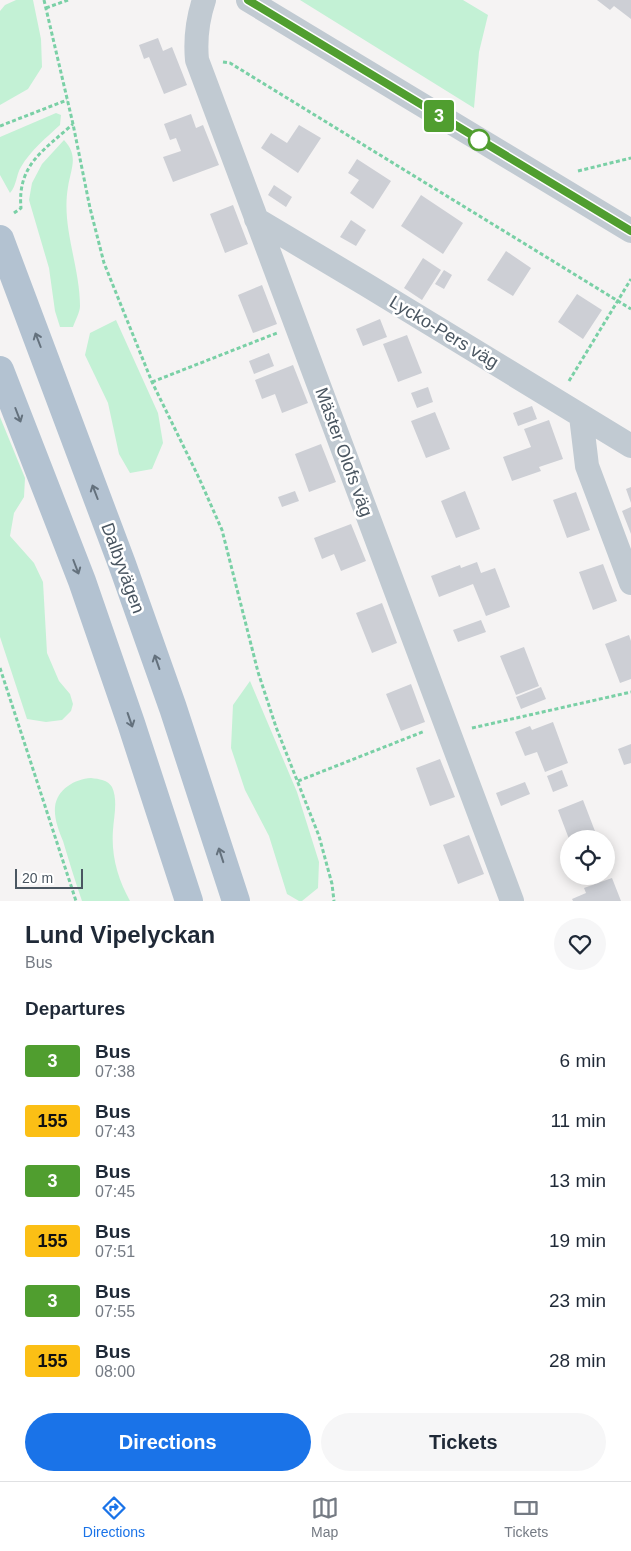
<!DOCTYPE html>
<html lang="en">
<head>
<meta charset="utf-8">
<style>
  :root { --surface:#fff; --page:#f6f6f7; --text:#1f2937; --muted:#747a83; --line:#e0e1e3; --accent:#1a73e8 }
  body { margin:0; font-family:Helvetica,sans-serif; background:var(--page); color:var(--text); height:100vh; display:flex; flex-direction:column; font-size:19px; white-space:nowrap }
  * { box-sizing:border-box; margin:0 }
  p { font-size:16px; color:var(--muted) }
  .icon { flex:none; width:28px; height:28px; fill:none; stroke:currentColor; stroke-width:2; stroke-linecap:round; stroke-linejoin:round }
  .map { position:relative; height:901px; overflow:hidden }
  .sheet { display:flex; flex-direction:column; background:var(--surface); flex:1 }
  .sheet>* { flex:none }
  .badge { padding:0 10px; border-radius:4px; font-size:18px; line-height:32px }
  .buttons { position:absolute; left:560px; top:830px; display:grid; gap:10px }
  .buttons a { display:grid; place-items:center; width:55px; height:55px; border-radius:50%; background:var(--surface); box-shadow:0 2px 12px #0003; font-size:25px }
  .scale { position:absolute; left:15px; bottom:12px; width:68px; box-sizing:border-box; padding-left:5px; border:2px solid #4a5661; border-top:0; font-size:14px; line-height:18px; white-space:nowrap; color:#4a5661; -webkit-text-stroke:4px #fff; paint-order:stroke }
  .map>.badge { position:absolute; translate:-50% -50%; box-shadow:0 0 0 2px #fff }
  h2 { padding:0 25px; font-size:19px; line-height:45px }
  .round { display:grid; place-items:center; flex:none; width:52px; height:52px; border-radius:26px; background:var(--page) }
  .head { display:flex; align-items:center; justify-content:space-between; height:85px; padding:0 25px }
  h1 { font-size:24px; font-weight:700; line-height:38px }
  .primary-button { display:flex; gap:10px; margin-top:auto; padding:10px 25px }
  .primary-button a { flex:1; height:58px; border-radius:30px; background:var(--accent); color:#fff; font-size:20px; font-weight:700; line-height:58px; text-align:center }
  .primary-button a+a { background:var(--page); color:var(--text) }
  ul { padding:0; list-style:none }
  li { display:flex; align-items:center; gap:15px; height:60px; padding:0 25px }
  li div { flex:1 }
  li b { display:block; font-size:19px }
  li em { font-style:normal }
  li .badge { min-width:55px; font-weight:700; text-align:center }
  .tabs { display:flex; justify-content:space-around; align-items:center; height:70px; border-top:1px solid var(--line); background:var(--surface); font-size:14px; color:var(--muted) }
  .tabs a { display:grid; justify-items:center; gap:2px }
  .tabs .on { color:var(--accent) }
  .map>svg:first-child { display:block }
  .green { fill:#c3f1d5 }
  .building { fill:#cdcfd5 }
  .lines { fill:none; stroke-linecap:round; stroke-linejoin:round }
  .path { stroke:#7ad0a6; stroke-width:3; stroke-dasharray:4 2.5; stroke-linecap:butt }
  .street { stroke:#c1cad2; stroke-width:24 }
  .primary { stroke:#b3c2d1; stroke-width:28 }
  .oneway { stroke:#64717d }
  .line-casing { stroke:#fff; stroke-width:11 }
  .line { stroke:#509e2f; stroke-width:8 }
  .stop-dot { fill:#fff; stroke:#509e2f; stroke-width:2.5 }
  .labels { text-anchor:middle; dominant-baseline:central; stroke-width:5; stroke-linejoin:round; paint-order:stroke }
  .street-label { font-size:18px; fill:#4a5661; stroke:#fff }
</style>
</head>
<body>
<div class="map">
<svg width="631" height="901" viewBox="0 0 631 901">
  <rect width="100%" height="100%" fill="#f5f3f3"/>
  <!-- green -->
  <path class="green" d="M 16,0 L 33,0 L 41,39 L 42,67 L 28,89 L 0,105 L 0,11 L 5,5 Z
    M 300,0 L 463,0 L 488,15 L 479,52 L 474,108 Z
    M 56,113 L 61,115 L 60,125 C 47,137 30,151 21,167 C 16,175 17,185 10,193 L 0,175 L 0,137 Z
    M 64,140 C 79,156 71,168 68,187 C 61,227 80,266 80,306 C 80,312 75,321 73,327 L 60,327 L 55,311 L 49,268 L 29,200 L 32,183 L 42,164 Z
    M 116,320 L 158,413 L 163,443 L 152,469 L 130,473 L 119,454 L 108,403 L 85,355 L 90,333 Z
    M 0,417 L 25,478 L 24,497 L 14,513 L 10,536 L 34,563 L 43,582 L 47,653 L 59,681 L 70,694 L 73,704 L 71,711 L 62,720 L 46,722 L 27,719 L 0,637 Z
    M 250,681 L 297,792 L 319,862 L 318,888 L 302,901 L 299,901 L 287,894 L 269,836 L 245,790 L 231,748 L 233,705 Z
    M 91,778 C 99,779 108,780 112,787 C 118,800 114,816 113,830 C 111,856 118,879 130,901 L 82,901 C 75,881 69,861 63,841 C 59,831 54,819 55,807 C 57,789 75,779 91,778 Z"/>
  <!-- building -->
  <path class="building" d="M 597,0 L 631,0 L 631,19 L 614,6 L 610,10 Z
    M 158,38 L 163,51 L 172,47 L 187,85 L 164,94 L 149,57 L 144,59 L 139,45 Z
    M 191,114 L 196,128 L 203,125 L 219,165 L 173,182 L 163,157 L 181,151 L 176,138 L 170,140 L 164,124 Z
    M 299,125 L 321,138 L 298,173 L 261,148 L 271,133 L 287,143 Z
    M 357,159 L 391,181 L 373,209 L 350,193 L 359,180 L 348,173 Z
    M 274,185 L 292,197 L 286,207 L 268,195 Z
    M 421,195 L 463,223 L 443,254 L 401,226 Z
    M 233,205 L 248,244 L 225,253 L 210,214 Z
    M 351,220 L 366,230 L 356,246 L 340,237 Z
    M 506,251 L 531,268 L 513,296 L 487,280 Z
    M 423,258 L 441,270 L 422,300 L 404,288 Z
    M 444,270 L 452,275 L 444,289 L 435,284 Z
    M 262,285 L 277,324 L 253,333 L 238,295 Z
    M 577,294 L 602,310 L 583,339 L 558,322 Z
    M 380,319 L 387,337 L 363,346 L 356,329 Z
    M 407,335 L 422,373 L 398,382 L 383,344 Z
    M 269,353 L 274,366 L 254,374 L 249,361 Z
    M 293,365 L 308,403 L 282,413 L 275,394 L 262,399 L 255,380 Z
    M 428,387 L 433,402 L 417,408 L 411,393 Z
    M 532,406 L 537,419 L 518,426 L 513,413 Z
    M 435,412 L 450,449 L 426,458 L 411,421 Z
    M 549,420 L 563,459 L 539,467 L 541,471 L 512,481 L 503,457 L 531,447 L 524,429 Z
    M 321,444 L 336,482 L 309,492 L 295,454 Z
    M 631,487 L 631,503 L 626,489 Z
    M 295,491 L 299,501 L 282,507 L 278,497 Z
    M 465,491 L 480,529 L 456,538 L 441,501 Z
    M 576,492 L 590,530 L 567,538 L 553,500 Z
    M 631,507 L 631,534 L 622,511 Z
    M 351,524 L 366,561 L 341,571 L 334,554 L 322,559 L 314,538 Z
    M 477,562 L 481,573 L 495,568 L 510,607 L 486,616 L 473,584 L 439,597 L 431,576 L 460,565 L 461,568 Z
    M 603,564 L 617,601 L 593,610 L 579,572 Z
    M 382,603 L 397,643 L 372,653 L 356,613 Z
    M 481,620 L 486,632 L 458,642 L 453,630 Z
    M 629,635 L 631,641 L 631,679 L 620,683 L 605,644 Z
    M 524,647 L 539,686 L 516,695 L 500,656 Z
    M 411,684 L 425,722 L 401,731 L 386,694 Z
    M 541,687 L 546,699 L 521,709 L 516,697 Z
    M 553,722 L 568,763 L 545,772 L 537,752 L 525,756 L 515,732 L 530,726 L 532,730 Z
    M 631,744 L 631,763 L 624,765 L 618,749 Z
    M 440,759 L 455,797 L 430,806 L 416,768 Z
    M 562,770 L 568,786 L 553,792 L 547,776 Z
    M 525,782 L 530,794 L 501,806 L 496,793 Z
    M 583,800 L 598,839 L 569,839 L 558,810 Z
    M 469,835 L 484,874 L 458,884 L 443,845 Z
    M 612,878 L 621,901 L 573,901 L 572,899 L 586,893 L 584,888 Z"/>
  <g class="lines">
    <!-- path -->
    <path class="path" d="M 44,0 L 73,124 L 90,208 L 104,263 L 152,382 L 199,478 L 222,530 L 258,672 L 276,727 L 319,836 L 332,884 L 334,901
      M 46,8 L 68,0
      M 223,62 L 230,63 L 631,309
      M 0,126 L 67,100
      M 578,171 L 631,158
      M 14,213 L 21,208 C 17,165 44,150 73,124
      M 569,381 L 631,279
      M 152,382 L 277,333
      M 0,668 L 76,901
      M 472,728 L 631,692
      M 298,781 L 425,731"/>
    <!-- street -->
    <path class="street" d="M 204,0 C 197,21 195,38 197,60 L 512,901
      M 248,0 L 631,231
      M 256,219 L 365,284 L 631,446
      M 581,416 L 587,466 L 631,583"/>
    <!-- primary -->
    <path class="primary" d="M 0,239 L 122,564 L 173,708 L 236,901
      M 0,370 L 82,581 L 131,723 L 189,901"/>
  </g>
  <!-- one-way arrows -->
  <defs><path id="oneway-shaft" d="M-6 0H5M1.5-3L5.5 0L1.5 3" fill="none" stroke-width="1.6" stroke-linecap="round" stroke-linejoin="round" transform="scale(1.25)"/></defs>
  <g class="oneway">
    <use href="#oneway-shaft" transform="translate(38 340) rotate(-111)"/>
    <use href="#oneway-shaft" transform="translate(18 415) rotate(69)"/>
    <use href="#oneway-shaft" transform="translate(95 492) rotate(-111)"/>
    <use href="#oneway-shaft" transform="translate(76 567) rotate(69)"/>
    <use href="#oneway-shaft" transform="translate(157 662) rotate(-109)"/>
    <use href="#oneway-shaft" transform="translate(130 720) rotate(71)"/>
    <use href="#oneway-shaft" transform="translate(221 855) rotate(-108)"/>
  </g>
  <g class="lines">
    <!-- line casing -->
    <g class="line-casing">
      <path id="line" d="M 248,0 L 631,231"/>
    </g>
    <!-- line -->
    <use href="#line" class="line"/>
  </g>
  <!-- markers -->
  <circle class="stop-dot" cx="479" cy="140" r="10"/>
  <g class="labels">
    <!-- street labels -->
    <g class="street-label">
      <text transform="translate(444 332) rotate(31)">Lycko-Pers väg</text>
      <text transform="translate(344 452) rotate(70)">Mäster Olofs väg</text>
      <text transform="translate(123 568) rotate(70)">Dalbyvägen</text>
    </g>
  </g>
</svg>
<div class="buttons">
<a><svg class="icon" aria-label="locate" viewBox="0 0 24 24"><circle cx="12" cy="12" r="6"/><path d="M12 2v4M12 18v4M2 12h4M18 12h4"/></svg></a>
</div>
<div class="scale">20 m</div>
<b class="badge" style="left:439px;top:116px;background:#509e2f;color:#fff">3</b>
</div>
<section class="sheet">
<div class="head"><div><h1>Lund Vipelyckan</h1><p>Bus</p></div><a class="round"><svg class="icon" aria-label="heart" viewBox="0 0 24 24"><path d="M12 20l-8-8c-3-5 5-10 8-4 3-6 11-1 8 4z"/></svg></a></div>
<h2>Departures</h2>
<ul>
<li><span class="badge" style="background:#509e2f;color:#fff">3</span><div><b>Bus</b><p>07:38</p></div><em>6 min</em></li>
<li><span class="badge" style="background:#fbbf15;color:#111">155</span><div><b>Bus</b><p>07:43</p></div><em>11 min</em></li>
<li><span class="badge" style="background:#509e2f;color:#fff">3</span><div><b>Bus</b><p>07:45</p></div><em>13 min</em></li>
<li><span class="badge" style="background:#fbbf15;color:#111">155</span><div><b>Bus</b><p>07:51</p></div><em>19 min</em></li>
<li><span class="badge" style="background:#509e2f;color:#fff">3</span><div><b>Bus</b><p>07:55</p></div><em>23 min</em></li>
<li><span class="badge" style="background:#fbbf15;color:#111">155</span><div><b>Bus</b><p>08:00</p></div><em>28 min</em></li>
</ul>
<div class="primary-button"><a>Directions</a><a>Tickets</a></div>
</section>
<nav class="tabs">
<a class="on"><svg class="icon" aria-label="directions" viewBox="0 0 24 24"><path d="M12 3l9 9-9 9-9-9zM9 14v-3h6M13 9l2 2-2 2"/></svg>Directions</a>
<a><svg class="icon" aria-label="map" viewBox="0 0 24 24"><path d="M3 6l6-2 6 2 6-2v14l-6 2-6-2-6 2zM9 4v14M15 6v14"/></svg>Map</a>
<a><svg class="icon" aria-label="tickets" viewBox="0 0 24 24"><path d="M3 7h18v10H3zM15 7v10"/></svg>Tickets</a>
</nav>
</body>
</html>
